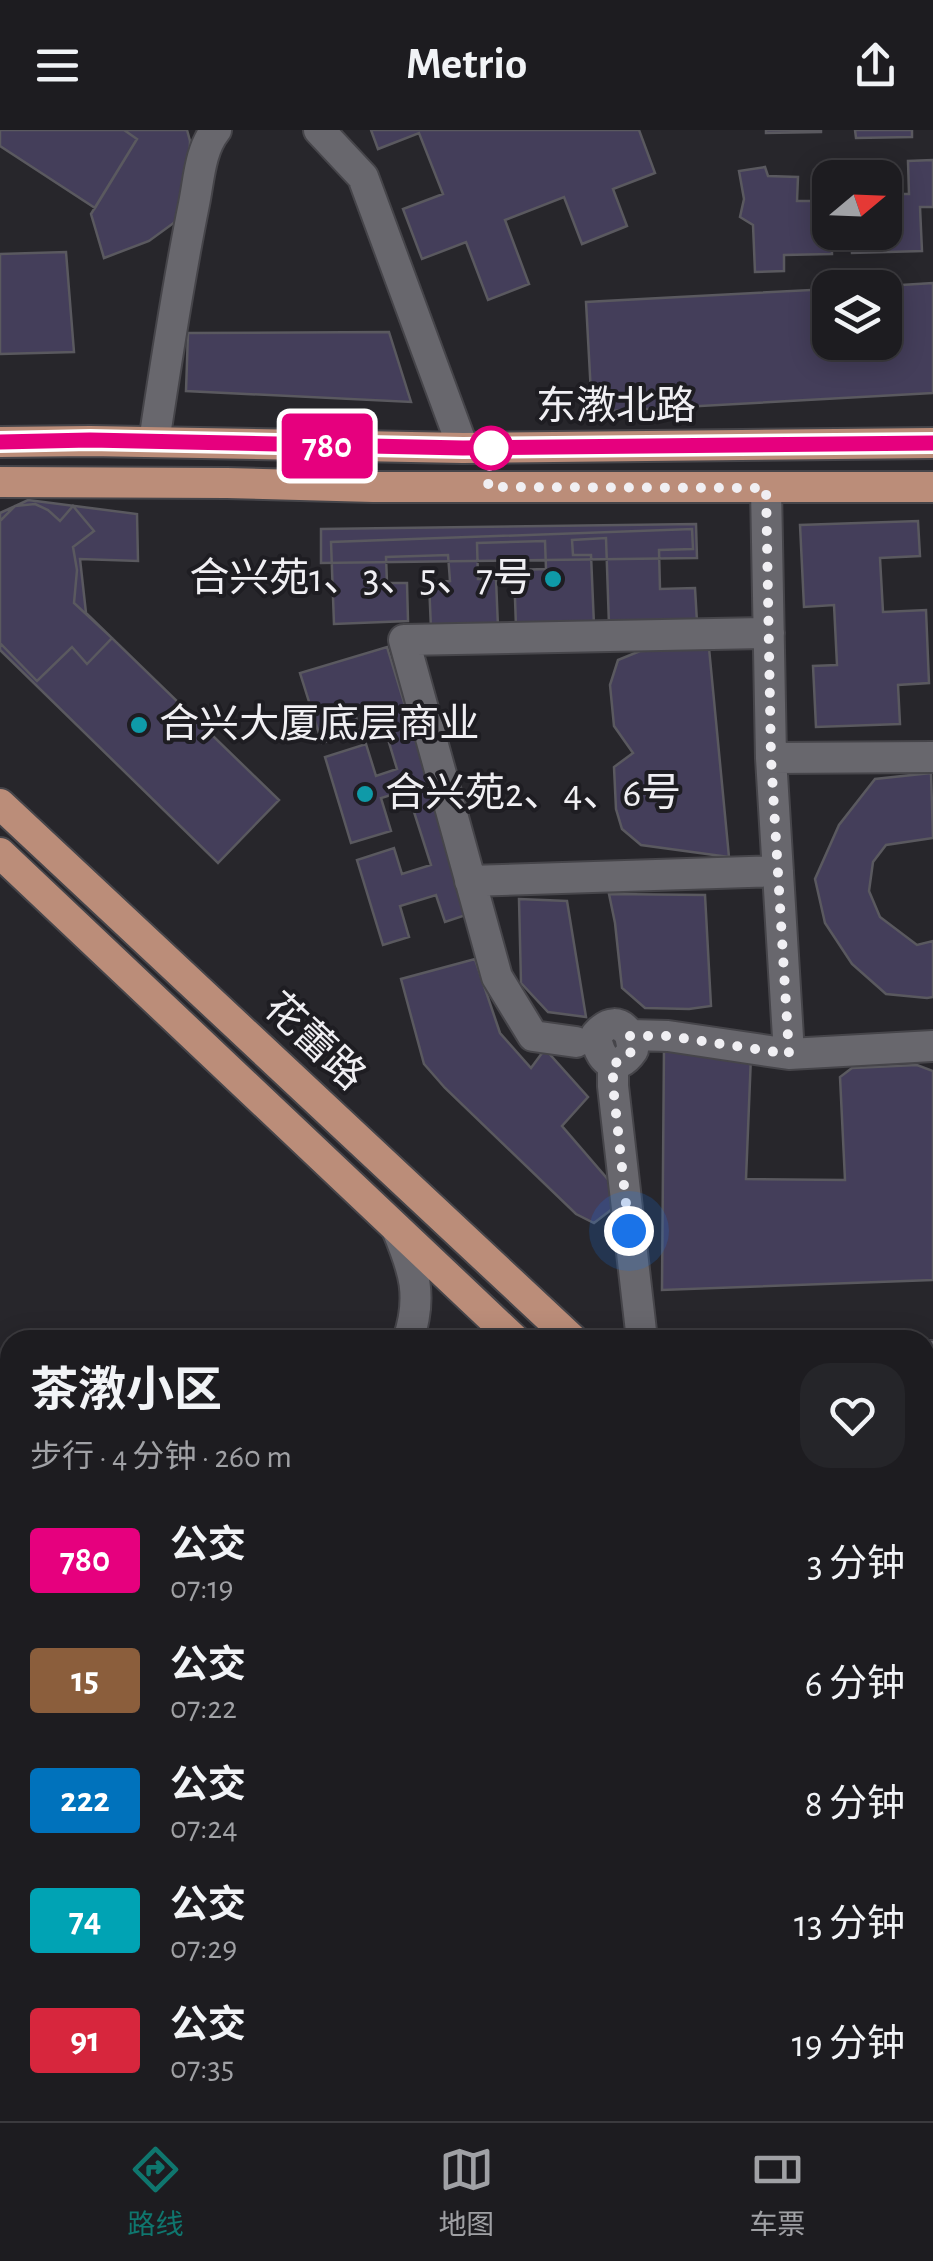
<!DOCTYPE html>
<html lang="zh">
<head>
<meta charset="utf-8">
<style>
  :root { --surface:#1d1c20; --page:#252529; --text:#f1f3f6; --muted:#a0a1a5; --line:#3b3a3e; --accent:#0f766e }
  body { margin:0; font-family:"Alegreya Sans","Noto Sans SC",sans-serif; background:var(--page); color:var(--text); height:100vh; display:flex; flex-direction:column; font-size:38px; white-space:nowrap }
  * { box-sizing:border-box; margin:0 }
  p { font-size:32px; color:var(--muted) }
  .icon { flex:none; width:55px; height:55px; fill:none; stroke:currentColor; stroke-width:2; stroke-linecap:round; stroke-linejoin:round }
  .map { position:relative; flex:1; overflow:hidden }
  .panel { position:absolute; left:0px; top:1200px; width:935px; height:792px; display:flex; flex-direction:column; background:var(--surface); border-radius:30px 30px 0 0; box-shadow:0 5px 25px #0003,0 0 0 2px var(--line) }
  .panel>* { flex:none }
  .badge { padding:0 20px; border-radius:8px; font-size:35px; line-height:65px }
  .needle { width:65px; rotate:71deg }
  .fabs { position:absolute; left:812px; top:30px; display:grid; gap:20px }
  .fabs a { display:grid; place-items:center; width:90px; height:90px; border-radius:20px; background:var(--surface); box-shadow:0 5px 25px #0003,0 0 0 2px var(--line); font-size:50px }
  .you { position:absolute; width:50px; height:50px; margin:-25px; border:8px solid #fff; border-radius:50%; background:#1a73e8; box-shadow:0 0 0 15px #1a73e833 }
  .map>.badge { position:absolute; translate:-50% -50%; box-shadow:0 0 0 5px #fff }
  .round { display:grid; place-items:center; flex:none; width:105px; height:105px; border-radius:30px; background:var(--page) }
  .overview { display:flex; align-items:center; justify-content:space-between; height:170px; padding:0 30px }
  h1 { font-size:48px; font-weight:700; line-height:75px }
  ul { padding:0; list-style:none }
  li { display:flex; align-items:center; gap:30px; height:120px; padding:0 30px }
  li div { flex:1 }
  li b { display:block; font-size:38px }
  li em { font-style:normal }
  li .badge { min-width:110px; font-weight:700; text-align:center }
  header { display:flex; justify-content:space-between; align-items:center; height:130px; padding:0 30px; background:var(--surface); font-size:45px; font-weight:700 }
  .menu { display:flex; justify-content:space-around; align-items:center; height:140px; border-top:2px solid var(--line); background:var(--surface); font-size:28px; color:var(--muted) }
  .menu a { display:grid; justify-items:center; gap:5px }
  .menu .on { color:var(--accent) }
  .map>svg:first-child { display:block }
  .built { fill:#2e2c37 }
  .building { fill:#443e5a; stroke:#5a595f; stroke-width:2.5 }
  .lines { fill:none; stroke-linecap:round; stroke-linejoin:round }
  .minor-casing { stroke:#46454a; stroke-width:34 }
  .major-casing { stroke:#46454a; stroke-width:34 }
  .minor { stroke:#68676d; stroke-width:30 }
  .major { stroke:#bb8d79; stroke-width:30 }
  .line-casing { stroke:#fff; stroke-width:22 }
  .line { stroke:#e6007e; stroke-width:15 }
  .walk { stroke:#f0eff3; stroke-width:10; stroke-dasharray:0 18 }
  .stop-dot { fill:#fff; stroke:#e6007e; stroke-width:5 }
  .culture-dot { fill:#0f9aa8; stroke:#1e1d22; stroke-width:4 }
  .labels { text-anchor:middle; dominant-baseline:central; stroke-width:8; stroke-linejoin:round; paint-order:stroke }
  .street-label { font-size:40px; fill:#f0eff3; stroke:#1e1d22 }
  .poi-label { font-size:40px; fill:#f0eff3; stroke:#1e1d22; text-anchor:start }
</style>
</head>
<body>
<header><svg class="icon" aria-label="menu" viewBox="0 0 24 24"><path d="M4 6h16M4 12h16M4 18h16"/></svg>Metrio<svg class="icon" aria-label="share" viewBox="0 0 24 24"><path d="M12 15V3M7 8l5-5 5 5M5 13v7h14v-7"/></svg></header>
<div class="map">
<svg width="933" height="1991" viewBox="0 0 933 1991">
  <rect width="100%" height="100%" fill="#27262b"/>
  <!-- built -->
  <path class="built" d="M 8,1427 L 10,1432 L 10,1795 L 0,1798 L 0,1430 Z"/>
  <!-- building -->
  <path class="building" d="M 0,0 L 124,0 L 137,9 L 95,78 L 0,16 Z
    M 124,0 L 187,0 L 190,11 L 189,58 L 175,92 L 149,111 L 104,128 L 91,84 L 137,9 Z
    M 371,0 L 639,0 L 655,43 L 613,59 L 627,96 L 582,114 L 564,67 L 505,90 L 529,154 L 488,170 L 466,112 L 422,129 L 403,79 L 443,64 L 419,3 L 378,19 Z
    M 766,0 L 821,0 L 821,2 L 766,3 Z
    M 855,0 L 912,0 L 912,7 L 856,8 Z
    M 933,30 L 933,77 L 920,77 L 922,121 L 852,123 L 851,102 L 885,102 L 885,48 L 830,48 L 832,124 L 784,125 L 784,141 L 755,142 L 753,95 L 740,87 L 744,69 L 739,41 L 765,37 L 768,46 L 798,47 L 797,71 L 813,71 L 814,40 L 854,42 L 855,31 L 879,31 L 881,43 L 892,44 L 893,64 L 909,64 L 908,31 Z
    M 66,122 L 74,222 L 0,224 L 0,124 Z
    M 933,153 L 933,263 L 592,282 L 586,172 L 830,159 L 830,212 L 885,212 L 885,158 L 853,158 Z
    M 389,202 L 411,272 L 186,261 L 188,203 Z
    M 28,370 L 137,384 L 138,431 L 80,429 L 86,483 L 279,670 L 218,733 L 0,520 L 0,383 Z
    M 35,374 L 48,380 L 60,391 L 73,376 L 94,401 L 73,417 L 77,440 L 74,473 L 112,508 L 87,534 L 72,517 L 37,551 L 0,513 L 0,391 L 15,376 Z
    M 918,391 L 920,426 L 880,428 L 883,482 L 926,480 L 929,553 L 898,555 L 900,594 L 816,597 L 813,536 L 837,535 L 834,475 L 804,477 L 800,395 Z
    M 696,394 L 697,428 L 321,433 L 321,399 Z
    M 692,399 L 693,419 L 659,420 L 660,459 L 695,458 L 697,492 L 609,495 L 606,408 L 572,410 L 573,425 L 591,425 L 594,495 L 516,497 L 514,440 L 546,439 L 545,411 L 477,413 L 478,449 L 496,449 L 498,497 L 431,499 L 429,452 L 450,451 L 448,425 L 386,427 L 387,453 L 407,453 L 408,491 L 334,494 L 331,412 Z
    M 387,517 L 469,784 L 445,792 L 436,765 L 400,776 L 409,807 L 383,815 L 357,730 L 394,718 L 402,744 L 431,735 L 407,660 L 381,668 L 391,701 L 351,713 L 325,627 L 366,614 L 376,646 L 397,639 L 377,573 L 354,580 L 360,601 L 322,613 L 300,543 Z
    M 709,518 L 729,727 L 641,715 L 622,699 L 616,679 L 614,637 L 633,623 L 614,596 L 610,555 L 618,530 L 640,521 Z
    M 931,643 L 933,708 L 886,715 L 873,732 L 869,761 L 880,787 L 917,815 L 933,811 L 933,867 L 927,868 L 886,864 L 852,834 L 825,793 L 815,749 L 839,695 L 875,649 Z
    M 609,764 L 705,765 L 711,876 L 689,879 L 645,878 L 622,858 L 615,793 Z
    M 519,769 L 567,771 L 586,887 L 548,882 L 521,853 Z
    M 475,829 L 500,903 L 531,938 L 545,919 L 588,967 L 562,996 L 617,1060 L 616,1076 L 594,1093 L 576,1084 L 445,958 L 424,934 L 401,849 Z
    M 664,916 L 751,926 L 746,1049 L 845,1050 L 840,947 L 852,938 L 917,935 L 933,941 L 933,1150 L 662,1160 Z
    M 925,1298 L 933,1298 L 933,1436 L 925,1429 Z
    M 925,1672 L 933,1679 L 933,1694 L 925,1703 Z
    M 933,1728 L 933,1895 L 925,1873 L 925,1737 Z
    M 933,1863 L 933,1932 L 925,1936 L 925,1866 Z
    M 933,1964 L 933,1991 L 870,1991 L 890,1982 L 925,1982 L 925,1967 Z
    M 13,1982 L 191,1982 L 191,1984 L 170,1991 L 16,1991 Z
    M 316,1982 L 418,1982 L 421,1991 L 319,1991 Z
    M 880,1982 L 902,1982 L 906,1991 L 859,1991 Z"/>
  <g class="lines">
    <!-- minor casing -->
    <g class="minor-casing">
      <path id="minor" d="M 319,0 L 363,47 L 463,318
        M 154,312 C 166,232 178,153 194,74 C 199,49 200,20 216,0
        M 766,358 L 771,628 L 789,924
        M 771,628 L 933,627
        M 470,751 L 778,741
        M 630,905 L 633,920 C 615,947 598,929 596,905 C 608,891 620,890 630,905 L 668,906 L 789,924 L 933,916
        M 576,912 L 533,906 L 497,847 L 404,510 L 769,503
        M 613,933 L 613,956 L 642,1210
        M 397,1099 C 414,1140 423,1166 408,1210
        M 925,1226 L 933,1226
        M 925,1262 L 933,1262
        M 0,1392 L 10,1390
        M 249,1982 L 252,1991
        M 447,1982 L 450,1991
        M 675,1982 L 679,1991
        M 767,1991 L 787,1982"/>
    </g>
    <!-- major casing -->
    <g class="major-casing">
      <path id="major" d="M 0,312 L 90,311 L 463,318 L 933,313
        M 0,352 L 227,353 L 373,357 L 933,357
        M 0,674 L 573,1210
        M 0,723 L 515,1210
        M 925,1529 L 933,1536
        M 925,1590 L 933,1597"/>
    </g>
    <!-- minor -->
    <use href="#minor" class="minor"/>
    <!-- major -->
    <use href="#major" class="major"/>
  </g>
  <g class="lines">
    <!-- line casing -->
    <g class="line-casing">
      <path id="line" d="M 0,312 L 90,310 L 463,318 L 933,313"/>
    </g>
    <!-- line -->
    <use href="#line" class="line"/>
    <!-- walk -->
    <path class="walk" d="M 491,318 L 488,357 L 766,358 L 771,628 L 789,924 L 668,906 L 630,906 L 633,920 L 621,932 L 613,933 L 613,956 L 629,1101"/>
  </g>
  <!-- markers -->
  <circle class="stop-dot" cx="491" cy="318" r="20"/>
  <g class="culture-dot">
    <circle cx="553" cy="449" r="10"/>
    <circle cx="139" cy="595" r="10"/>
    <circle cx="365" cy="664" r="10"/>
  </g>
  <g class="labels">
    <!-- street labels -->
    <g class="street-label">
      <text x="616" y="277">东漖北路</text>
      <text transform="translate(314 912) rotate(43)">花蕾路</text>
    </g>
    <!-- poi labels -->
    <g class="poi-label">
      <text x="533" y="449" text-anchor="end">合兴苑1、3、5、7号</text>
      <text x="159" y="595">合兴大厦底层商业</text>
      <text x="385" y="664">合兴苑2、4、6号</text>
    </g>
  </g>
</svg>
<div class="fabs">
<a><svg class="needle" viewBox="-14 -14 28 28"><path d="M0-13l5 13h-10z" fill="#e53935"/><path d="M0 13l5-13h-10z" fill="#a0a1a5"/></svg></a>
<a><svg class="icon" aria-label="layers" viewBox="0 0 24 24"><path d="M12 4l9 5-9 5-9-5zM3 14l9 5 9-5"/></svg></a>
</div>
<div class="you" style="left:629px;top:1101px"></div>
<b class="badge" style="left:327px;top:316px;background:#e6007e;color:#fff">780</b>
<section class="panel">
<div class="overview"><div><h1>茶漖小区</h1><p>步行 · 4 分钟 · 260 m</p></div><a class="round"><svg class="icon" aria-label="heart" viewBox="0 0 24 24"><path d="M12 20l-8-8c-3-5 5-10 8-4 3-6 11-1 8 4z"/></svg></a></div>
<ul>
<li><span class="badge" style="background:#e6007e;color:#fff">780</span><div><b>公交</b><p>07:19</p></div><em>3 分钟</em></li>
<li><span class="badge" style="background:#8b5e3c;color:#fff">15</span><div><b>公交</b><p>07:22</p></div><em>6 分钟</em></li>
<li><span class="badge" style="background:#0072bc;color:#fff">222</span><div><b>公交</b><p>07:24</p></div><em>8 分钟</em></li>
<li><span class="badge" style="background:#00a3b4;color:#fff">74</span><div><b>公交</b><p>07:29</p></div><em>13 分钟</em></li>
<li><span class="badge" style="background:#d7263d;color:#fff">91</span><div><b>公交</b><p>07:35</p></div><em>19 分钟</em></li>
</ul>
</section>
</div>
<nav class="menu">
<a class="on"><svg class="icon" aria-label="directions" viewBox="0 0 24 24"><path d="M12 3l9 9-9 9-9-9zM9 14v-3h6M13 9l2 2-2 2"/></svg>路线</a>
<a><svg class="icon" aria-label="map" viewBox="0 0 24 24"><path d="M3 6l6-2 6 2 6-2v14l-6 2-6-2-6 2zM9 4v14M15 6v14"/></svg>地图</a>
<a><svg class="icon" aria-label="tickets" viewBox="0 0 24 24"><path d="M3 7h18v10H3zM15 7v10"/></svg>车票</a>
</nav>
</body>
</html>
